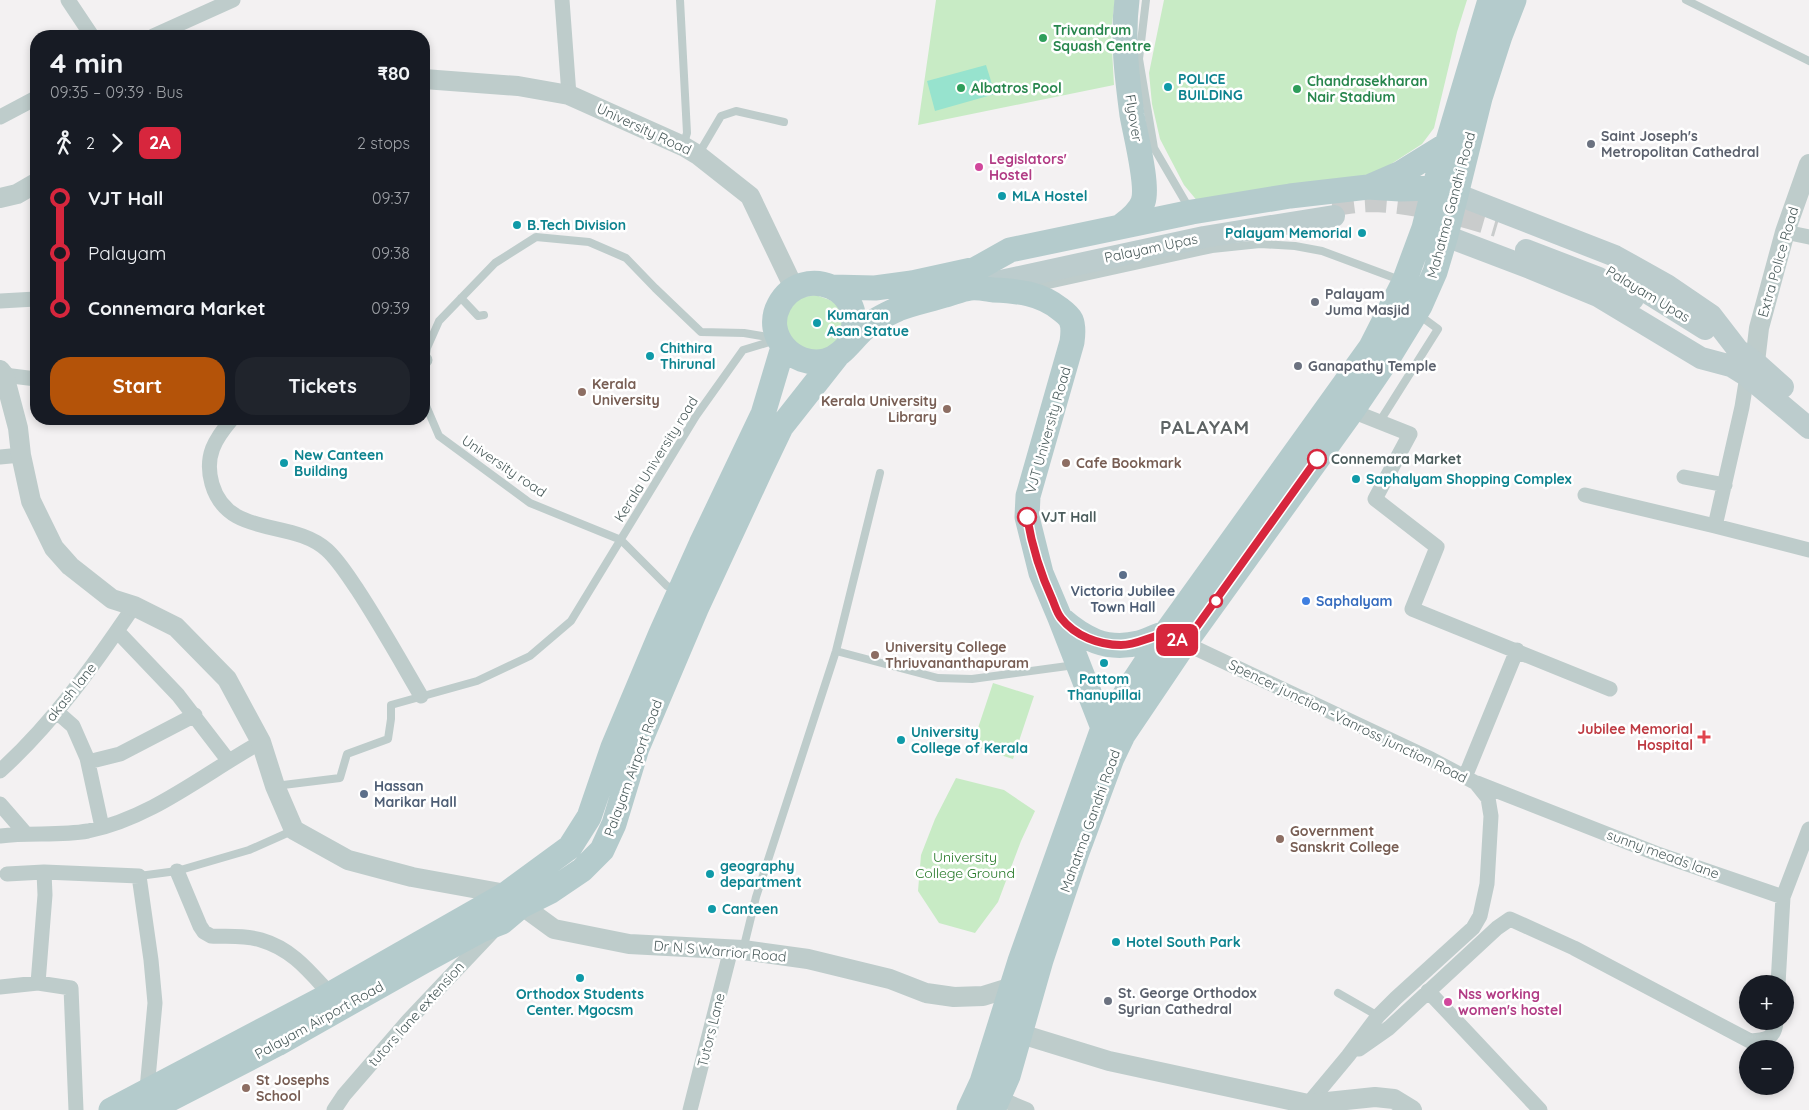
<!DOCTYPE html>
<html lang="en">
<head>
<meta charset="utf-8">
<style>
  :root { --surface:#171b24; --page:#20242c; --text:#f1f3f6; --muted:#9ea1a6; --accent:#b45309 }
  body { margin:0; font-family:Quicksand,sans-serif; background:var(--page); color:var(--text); height:100vh; display:flex; flex-direction:column; font-size:19px; white-space:nowrap }
  * { box-sizing:border-box; margin:0 }
  p { font-size:16px; color:var(--muted) }
  .icon { flex:none; width:28px; height:28px; fill:none; stroke:currentColor; stroke-width:2; stroke-linecap:round; stroke-linejoin:round }
  .map { position:relative; flex:1; overflow:hidden }
  .sheet { position:absolute; left:30px; top:30px; width:400px; height:395px; display:flex; flex-direction:column; background:var(--surface); border-radius:20px; box-shadow:0 2px 8px #0003 }
  .sheet>* { flex:none }
  .badge { padding:0 10px; border-radius:8px; font-size:18px; line-height:32px }
  .buttons { position:absolute; left:1739px; top:975px; display:grid; gap:10px }
  .buttons a { display:grid; place-items:center; width:55px; height:55px; border-radius:50%; background:var(--surface); box-shadow:0 2px 8px #0003; font-size:25px }
  .map>.badge { position:absolute; translate:-50% -50%; box-shadow:0 0 0 2px #fff }
  .legs { display:flex; align-items:center; gap:8px; height:55px; padding:0 20px; font-size:16px }
  .legs p { margin-inline-start:auto }
  .summary { display:flex; align-items:center; justify-content:space-between; height:85px; padding:0 20px }
  h1 { font-size:28px; font-weight:800; line-height:38px }
  .action { display:flex; gap:10px; margin-top:auto; padding:10px 20px }
  .action a { flex:1; height:58px; border-radius:20px; background:var(--accent); color:#fff; font-size:20px; font-weight:800; line-height:58px; text-align:center }
  .action a+a { background:var(--page); color:var(--text) }
  ul { padding:0 20px; list-style:none }
  li { display:flex; align-items:center; gap:18px; height:55px; font-size:19px }
  li i { display:grid; place-items:center; width:8px; height:100%; margin:0 6px; background:currentColor }
  li i::after { content:''; width:12px; height:12px; margin:-6px; border:4px solid; border-radius:50%; background:var(--surface) }
  li p { margin-inline-start:auto }
  li:first-child i { background:linear-gradient(#0000 50%,currentColor 0) }
  li:last-child i { background:linear-gradient(currentColor 50%,#0000 0) }
  .map>svg:first-child { display:block }
  .green { fill:#c8ebc5 }
  .water { fill:#97e3ce }
  .lines { fill:none; stroke-linecap:round; stroke-linejoin:round }
  .secondary-tunnel { stroke:#c9cccc; stroke-width:22; stroke-dasharray:22 11; stroke-linecap:butt }
  .service { stroke:#becccb; stroke-width:8 }
  .minor { stroke:#becccb; stroke-width:15 }
  .tertiary { stroke:#becccb; stroke-width:20 }
  .secondary { stroke:#bccccd; stroke-width:22 }
  .primary { stroke:#b4cbcc; stroke-width:25 }
  .line-1-casing { stroke:#fff; stroke-width:11 }
  .line-1 { stroke:#d7263d; stroke-width:8 }
  .leisure-dot { fill:#2e9e5b; stroke:#fff; stroke-width:2 }
  .culture-dot { fill:#0f9aa8; stroke:#fff; stroke-width:2 }
  .worship-dot { fill:#6b7280; stroke:#fff; stroke-width:2 }
  .hotel-dot { fill:#d1479c; stroke:#fff; stroke-width:2 }
  .education-dot { fill:#8d6e63; stroke:#fff; stroke-width:2 }
  .stop-1-dot { fill:#fff; stroke:#d7263d; stroke-width:2.5 }
  .service-dot { fill:#5c6f8a; stroke:#fff; stroke-width:2 }
  .shop-dot { fill:#3f7fe0; stroke:#fff; stroke-width:2 }
  .health-dot { fill:#e0444e; stroke:#fff; stroke-width:2 }
  .labels { text-anchor:middle; dominant-baseline:central; stroke-width:5; stroke-linejoin:round; paint-order:stroke }
  .leisure-label { font-size:14px; font-weight:bold; fill:#27864d; stroke:#fff; text-anchor:start }
  .culture-label { font-size:14px; font-weight:bold; fill:#0d838f; stroke:#fff; text-anchor:start }
  .street-label { font-size:14px; fill:#4b5c5c; stroke:#fff }
  .worship-label { font-size:14px; font-weight:bold; fill:#5b616d; stroke:#fff; text-anchor:start }
  .hotel-label { font-size:14px; font-weight:bold; fill:#b23c85; stroke:#fff; text-anchor:start }
  .education-label { font-size:14px; font-weight:bold; fill:#785e54; stroke:#fff; text-anchor:start }
  .stop-label { font-size:14px; font-weight:bold; fill:#4b5c5c; stroke:#fff; text-anchor:start }
  .service-label { font-size:14px; font-weight:bold; fill:#4e5e75; stroke:#fff }
  .shop-label { font-size:14px; font-weight:bold; fill:#366cbe; stroke:#fff; text-anchor:start }
  .health-label { font-size:14px; font-weight:bold; fill:#be3a42; stroke:#fff; text-anchor:end }
  .park-label { font-size:14px; fill:#227624; stroke:#fff }
  .district-label { font-size:19px; font-weight:bold; letter-spacing:1px; fill:#5e6465; stroke:#fff }
</style>
</head>
<body>
<div class="map">
<svg width="1809" height="1110" viewBox="0 0 1809 1110">
  <rect width="100%" height="100%" fill="#f3f1f2"/>
  <!-- green -->
  <path class="green" d="M 936,0 L 1115,0 L 1111,32 L 1114,85 L 918,125 Z
    M 1164,0 L 1467,0 L 1457,32 L 1434,128 L 1422,144 L 1374,175 L 1199,203 L 1184,185 L 1160,139 L 1152,104 L 1149,73 Z
    M 815,295 C 843,303 842,308 845,336 L 814,358 L 783,334 L 783,318 L 799,298 Z
    M 993,683 L 1034,696 L 1013,759 L 972,746 Z
    M 956,778 L 1004,790 L 1035,811 L 1021,841 L 998,902 L 975,933 L 939,923 L 918,891 L 921,855 L 935,819 Z"/>
  <!-- water -->
  <path class="water" d="M 986,65 L 995,94 L 935,111 L 927,81 Z"/>
  <g class="lines">
    <!-- secondary-tunnel -->
    <path class="secondary-tunnel" d="M 1332,205 C 1345,204 1358,201 1371,201 C 1414,202 1456,214 1497,226"/>
    <!-- service -->
    <path class="service" d="M 680,0 L 687,133 L 683,146
      M 1146,0 L 1139,59 L 1154,148 L 1189,208
      M 1686,0 L 1809,61
      M 698,155 L 721,116 L 736,111 L 784,122
      M 1034,288 L 1212,249 L 1260,244 L 1295,246 L 1322,251 L 1400,280
      M 461,298 L 478,316 L 484,315
      M 425,361 L 427,348 L 439,321 L 495,263 L 536,237 L 589,242 L 626,258 L 655,288 L 701,332 L 744,333 L 774,338
      M 424,401 L 439,436 L 530,503 L 621,540 L 667,586 L 677,590
      M 1380,421 L 1438,329 L 1419,315
      M 836,651 L 938,678 L 972,679 L 1075,665
      M 275,786 L 340,778 L 347,754 L 388,739 L 391,719 L 391,705 L 477,681 L 530,656 L 571,621 L 696,416 L 743,350 L 776,340
      M 139,876 L 177,871 L 249,850 L 294,830
      M 743,950 L 756,897 L 836,651 L 880,473
      M 1338,993 L 1378,1016"/>
    <!-- minor -->
    <path class="minor" d="M 68,0 L 92,36
      M 562,0 L 569,95
      M 153,36 L 233,0
      M 0,117 L 36,98
      M 1785,232 L 1809,237
      M 0,301 L 36,299
      M 424,359 L 425,360
      M 4,375 L 36,379
      M 1352,411 L 1410,434 L 1375,499 L 1437,547 L 1412,609 L 1610,689
      M 232,419 C 215,439 204,456 212,484 C 228,539 292,518 327,550 C 339,561 348,576 357,589 C 380,624 400,660 421,696
      M 0,457 L 21,455
      M 1684,477 L 1725,485
      M 1585,495 L 1715,526 L 1742,407 L 1747,376
      M 1715,526 L 1809,550
      M 117,631 L 178,695 L 228,760
      M 1178,640 L 1431,759 L 1476,783 L 1488,798 L 1491,816 L 1487,884 L 1480,916 L 1473,928 L 1396,998 L 1378,1016 L 1348,1056 L 1308,1104 L 1307,1109
      M 57,712 L 73,726 L 87,758 L 102,827
      M 88,762 L 120,754 L 195,715
      M 0,771 C 53,723 94,665 134,606
      M 1465,777 L 1517,650
      M 1477,783 L 1655,853 L 1783,897 L 1809,829
      M 0,804 L 26,834
      M 0,836 C 29,832 59,836 88,831 C 152,818 205,773 261,742
      M 177,871 L 200,926 L 204,932 L 211,936 C 227,937 245,935 261,940 C 292,949 309,971 330,994
      M 7,874 L 44,872 L 139,876 L 151,960 L 155,1003 L 147,1089
      M 38,983 L 45,895 L 44,872
      M 1778,984 L 1783,897
      M 0,987 L 38,983 L 71,988 L 76,1110
      M 1428,991 L 1540,1110
      M 1359,1049 L 1389,1028 L 1497,928 L 1510,919 L 1574,948 L 1750,1041 C 1766,1040 1775,1039 1776,1021
      M 999,1098 L 1027,1110
      M 334,1110 L 344,1095 L 408,1021 L 494,930
      M 690,1110 L 731,949"/>
    <!-- tertiary -->
    <path class="tertiary" d="M 424,79 L 518,86 L 569,95 L 683,146 L 698,155 L 750,196 L 794,288
      M 0,198 L 17,194 L 36,183
      M 1755,362 L 1759,328 L 1785,232 L 1809,164
      M 0,370 L 4,375 L 18,428 L 21,455 L 31,501 L 54,548 L 70,566 L 112,599 L 134,606 L 176,627 L 227,679 L 261,742 L 275,786 L 294,830 L 348,860 L 412,877 L 506,894 L 554,929 L 629,944 L 743,950 L 808,959 L 890,979 L 926,993 L 954,997 L 983,996 L 1012,987
      M 1021,1034 L 1109,1061 L 1308,1104 L 1375,1097 L 1394,1099 L 1412,1110"/>
    <!-- secondary -->
    <path class="secondary" d="M 1456,194 L 1615,256 L 1667,285 L 1711,315 L 1738,350 L 1755,362 L 1783,387
      M 1430,230 L 1530,268 L 1598,296 L 1701,358 L 1731,366 L 1747,376 L 1809,428
      M 1526,250 L 1599,278 L 1633,299
      M 1622,277 L 1705,329
      M 982,285 L 1204,237 L 1334,216"/>
    <!-- primary -->
    <path class="primary" d="M 1371,186 L 1401,173 L 1448,144
      M 1120,227 C 1129,220 1139,213 1143,202 C 1149,186 1135,133 1132,115 C 1127,77 1122,38 1127,0
      M 832,287 L 875,288 L 912,283 L 976,269 L 1010,250 L 1192,212 L 1290,196 L 1368,187 L 1400,189 L 1434,188 L 1449,192
      M 849,343 C 873,287 801,262 779,305 C 763,335 793,368 825,361 C 842,357 852,339 865,328 C 874,320 887,314 898,309 C 913,303 929,300 945,295 C 953,293 962,289 970,288 C 978,287 986,289 993,290 C 1018,291 1040,293 1060,309 C 1064,312 1069,316 1071,320 C 1074,327 1073,335 1072,342 L 1028,496 L 1027,517 L 1041,573 L 1060,618 L 1103,728
      M 1060,618 C 1084,639 1106,651 1139,643 C 1148,641 1156,635 1165,634
      M 111,1110 L 320,1000 L 506,894 L 570,847 L 589,817 L 613,747 L 661,633 L 701,544 L 763,414 L 783,347
      M 149,1110 L 277,1044 L 422,962 L 481,930 L 502,922 L 521,906 L 551,891 L 582,870 L 602,850 L 614,824 L 637,748 L 696,609 L 760,471 L 781,427 L 837,356
      M 969,1110 L 982,1082 L 1020,961 L 1103,728 L 1165,634 L 1371,347 L 1404,282 L 1424,228 L 1434,188 L 1490,0
      M 993,1110 L 1008,1076 L 1041,960 L 1076,855 L 1112,758 L 1123,735 L 1185,643 L 1352,411 L 1390,355 L 1420,306 L 1435,272 L 1446,235 L 1480,98 L 1500,36 L 1514,0"/>
  </g>
  <g class="lines">
    <!-- line-1 casing -->
    <g class="line-1-casing">
      <path id="line-1" d="M 1027,517 C 1032,546 1040,573 1053,601 C 1055,606 1057,613 1061,618 C 1075,636 1099,645 1121,645 C 1137,645 1150,636 1165,634 L 1185,643 L 1317,459"/>
    </g>
    <!-- line-1 -->
    <use href="#line-1" class="line-1"/>
  </g>
  <!-- markers -->
  <g class="leisure-dot">
    <circle cx="1043" cy="38" r="5"/>
    <circle cx="961" cy="88" r="5"/>
    <circle cx="1297" cy="89" r="5"/>
  </g>
  <g class="culture-dot">
    <circle cx="1168" cy="87" r="5"/>
    <circle cx="1002" cy="196" r="5"/>
    <circle cx="517" cy="225" r="5"/>
    <circle cx="1362" cy="233" r="5"/>
    <circle cx="817" cy="323" r="5"/>
    <circle cx="650" cy="356" r="5"/>
    <circle cx="284" cy="463" r="5"/>
    <circle cx="1356" cy="479" r="5"/>
    <circle cx="1104" cy="663" r="5"/>
    <circle cx="901" cy="740" r="5"/>
    <circle cx="710" cy="874" r="5"/>
    <circle cx="712" cy="909" r="5"/>
    <circle cx="1116" cy="942" r="5"/>
    <circle cx="580" cy="978" r="5"/>
  </g>
  <g class="worship-dot">
    <circle cx="1591" cy="144" r="5"/>
    <circle cx="1315" cy="302" r="5"/>
    <circle cx="1298" cy="366" r="5"/>
    <circle cx="1108" cy="1001" r="5"/>
  </g>
  <g class="hotel-dot">
    <circle cx="979" cy="167" r="5"/>
    <circle cx="1448" cy="1002" r="5"/>
  </g>
  <g class="education-dot">
    <circle cx="582" cy="392" r="5"/>
    <circle cx="947" cy="409" r="5"/>
    <circle cx="1066" cy="463" r="5"/>
    <circle cx="875" cy="655" r="5"/>
    <circle cx="1280" cy="839" r="5"/>
    <circle cx="246" cy="1088" r="5"/>
  </g>
  <g class="stop-1-dot">
    <circle cx="1317" cy="459" r="9"/>
    <circle cx="1027" cy="517" r="9"/>
    <circle cx="1216" cy="601" r="6"/>
  </g>
  <g class="service-dot">
    <circle cx="1123" cy="575" r="5"/>
    <circle cx="364" cy="794" r="5"/>
  </g>
  <circle class="shop-dot" cx="1306" cy="601" r="5"/>
  <path class="health-dot" d="M1701.5 729.5h5v5h5v5h-5v5h-5v-5h-5v-5h5z"/>
  <g class="labels">
    <!-- leisure labels -->
    <g class="leisure-label">
      <text x="1053" y="30">Trivandrum<tspan x="1053" dy="16">Squash Centre</tspan></text>
      <text x="1307" y="81">Chandrasekharan<tspan x="1307" dy="16">Nair Stadium</tspan></text>
      <text x="971" y="88">Albatros Pool</text>
    </g>
    <!-- culture labels -->
    <g class="culture-label">
      <text x="1178" y="79">POLICE<tspan x="1178" dy="16">BUILDING</tspan></text>
      <text x="1012" y="196">MLA Hostel</text>
      <text x="527" y="225">B.Tech Division</text>
      <text x="1352" y="233" text-anchor="end">Palayam Memorial</text>
      <text x="827" y="315">Kumaran<tspan x="827" dy="16">Asan Statue</tspan></text>
      <text x="660" y="348">Chithira<tspan x="660" dy="16">Thirunal</tspan></text>
      <text x="294" y="455">New Canteen<tspan x="294" dy="16">Building</tspan></text>
      <text x="1366" y="479">Saphalyam Shopping Complex</text>
      <text x="1104" y="679" text-anchor="middle">Pattom<tspan x="1104" dy="16">Thanupillai</tspan></text>
      <text x="911" y="732">University<tspan x="911" dy="16">College of Kerala</tspan></text>
      <text x="720" y="866">geography<tspan x="720" dy="16">department</tspan></text>
      <text x="722" y="909">Canteen</text>
      <text x="1126" y="942">Hotel South Park</text>
      <text x="580" y="994" text-anchor="middle">Orthodox Students<tspan x="580" dy="16">Center. Mgocsm</tspan></text>
    </g>
    <!-- street labels -->
    <g class="street-label">
      <text transform="translate(1134 118) rotate(81)">Flyover</text>
      <text transform="translate(644 129) rotate(25)">University Road</text>
      <text transform="translate(1451 205) rotate(-75)">Mahatma Gandhi Road</text>
      <text transform="translate(1151 248) rotate(-12)">Palayam Upas</text>
      <text transform="translate(1778 262) rotate(-74)">Extra Police Road</text>
      <text transform="translate(1648 294) rotate(31)">Palayam Upas</text>
      <text transform="translate(1048 430) rotate(-74)">VJT University Road</text>
      <text transform="translate(656 459) rotate(-58)">Kerala University road</text>
      <text transform="translate(504 466) rotate(34)">University road</text>
      <text transform="translate(71 692) rotate(-51)">akash lane</text>
      <text transform="translate(1348 721) rotate(26)">Spencer junction -Vanross junction Road</text>
      <text transform="translate(633 768) rotate(-70)">Palayam Airport Road</text>
      <text transform="translate(1090 821) rotate(-70)">Mahatma Gandhi Road</text>
      <text transform="translate(1663 854) rotate(20)">sunny meads lane</text>
      <text transform="translate(720 951) rotate(5)">Dr N S Warrior Road</text>
      <text transform="translate(416 1014) rotate(-48)">tutors lane extension</text>
      <text transform="translate(319 1020) rotate(-29)">Palayam Airport Road</text>
      <text transform="translate(711 1030) rotate(-76)">Tutors Lane</text>
    </g>
    <!-- worship labels -->
    <g class="worship-label">
      <text x="1601" y="136">Saint Joseph's<tspan x="1601" dy="16">Metropolitan Cathedral</tspan></text>
      <text x="1325" y="294">Palayam<tspan x="1325" dy="16">Juma Masjid</tspan></text>
      <text x="1308" y="366">Ganapathy Temple</text>
      <text x="1118" y="993">St. George Orthodox<tspan x="1118" dy="16">Syrian Cathedral</tspan></text>
    </g>
    <!-- hotel labels -->
    <g class="hotel-label">
      <text x="989" y="159">Legislators'<tspan x="989" dy="16">Hostel</tspan></text>
      <text x="1458" y="994">Nss working<tspan x="1458" dy="16">women's hostel</tspan></text>
    </g>
    <!-- education labels -->
    <g class="education-label">
      <text x="592" y="384">Kerala<tspan x="592" dy="16">University</tspan></text>
      <text x="937" y="401" text-anchor="end">Kerala University<tspan x="937" dy="16">Library</tspan></text>
      <text x="1076" y="463">Cafe Bookmark</text>
      <text x="885" y="647">University College<tspan x="885" dy="16">Thriuvananthapuram</tspan></text>
      <text x="1290" y="831">Government<tspan x="1290" dy="16">Sanskrit College</tspan></text>
      <text x="256" y="1080">St Josephs<tspan x="256" dy="16">School</tspan></text>
    </g>
    <!-- stop labels -->
    <g class="stop-label">
      <text x="1331" y="459">Connemara Market</text>
      <text x="1041" y="517">VJT Hall</text>
    </g>
    <!-- service labels -->
    <g class="service-label">
      <text x="1123" y="591">Victoria Jubilee<tspan x="1123" dy="16">Town Hall</tspan></text>
      <text x="374" y="786" text-anchor="start">Hassan<tspan x="374" dy="16">Marikar Hall</tspan></text>
    </g>
    <!-- shop labels -->
    <g class="shop-label">
      <text x="1316" y="601">Saphalyam</text>
    </g>
    <!-- health labels -->
    <g class="health-label">
      <text x="1693" y="729">Jubilee Memorial<tspan x="1693" dy="16">Hospital</tspan></text>
    </g>
    <!-- park labels -->
    <g class="park-label">
      <text x="965" y="857">University<tspan x="965" dy="16">College Ground</tspan></text>
    </g>
    <!-- district labels -->
    <g class="district-label">
      <text x="1205" y="427">PALAYAM</text>
    </g>
  </g>
</svg>
<div class="buttons">
<a>+</a>
<a>−</a>
</div>
<b class="badge" style="left:1177px;top:640px;background:#d7263d;color:#fff">2A</b>
<section class="sheet">
<div class="summary"><div><h1>4 min</h1><p>09:35 – 09:39 · Bus</p></div><b>₹80</b></div>
<div class="legs"><svg class="icon" aria-label="walk" viewBox="0 0 24 24"><circle cx="13" cy="4" r="2"/><path d="M13 8l-2 6 4 7M11 14l-3 7M7 12l3-4h3l4 4"/></svg>2<svg class="icon" aria-label="forward" viewBox="0 0 24 24"><path d="M9 5l7 7-7 7"/></svg><b class="badge" style="background:#d7263d;color:#fff">2A</b><p>2 stops</p></div>
<ul>
<li><i style="color:#d7263d"></i><b>VJT Hall</b><p>09:37</p></li>
<li><i style="color:#d7263d"></i><span>Palayam</span><p>09:38</p></li>
<li><i style="color:#d7263d"></i><b>Connemara Market</b><p>09:39</p></li>
</ul>
<div class="action"><a>Start</a><a>Tickets</a></div>
</section>
</div>
</body>
</html>
